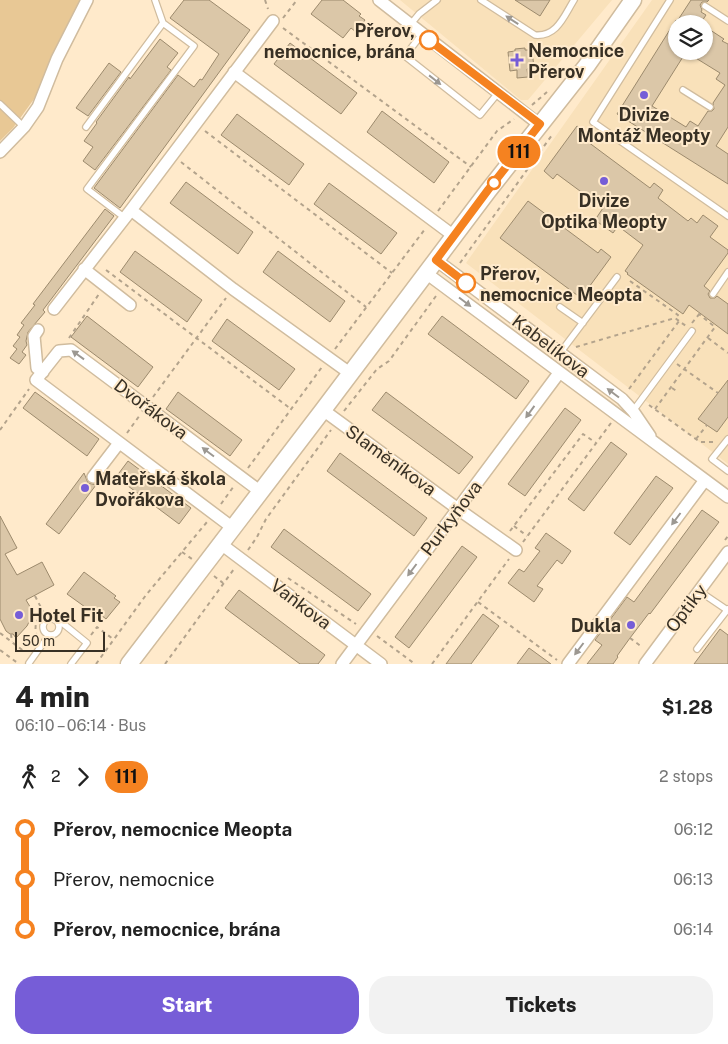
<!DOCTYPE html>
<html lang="en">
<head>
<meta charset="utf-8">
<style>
  :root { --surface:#fff; --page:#f2f2f2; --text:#222; --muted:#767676; --accent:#765dd7 }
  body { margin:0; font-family:"Public Sans",sans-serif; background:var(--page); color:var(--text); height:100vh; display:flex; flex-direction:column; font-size:19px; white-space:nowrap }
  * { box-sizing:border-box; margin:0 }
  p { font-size:16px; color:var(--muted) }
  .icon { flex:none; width:28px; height:28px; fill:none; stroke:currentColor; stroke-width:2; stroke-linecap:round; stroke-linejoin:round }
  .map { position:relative; height:664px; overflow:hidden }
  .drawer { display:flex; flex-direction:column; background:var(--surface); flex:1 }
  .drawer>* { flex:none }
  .badge { padding:0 10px; border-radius:16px; font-size:18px; line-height:32px }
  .controls { position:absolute; left:668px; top:15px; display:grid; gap:10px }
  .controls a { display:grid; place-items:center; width:45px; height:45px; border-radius:50%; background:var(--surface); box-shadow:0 1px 4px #0004; font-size:25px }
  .scale { position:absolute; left:15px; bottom:12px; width:90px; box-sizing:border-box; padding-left:5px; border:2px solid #383024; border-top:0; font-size:14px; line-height:18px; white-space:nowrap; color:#383024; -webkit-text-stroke:4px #ffeacb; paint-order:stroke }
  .map>.badge { position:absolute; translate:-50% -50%; box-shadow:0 0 0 2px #fff }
  .legs { display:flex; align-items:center; gap:8px; height:55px; padding:0 15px; font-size:16px }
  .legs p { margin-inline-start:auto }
  .headline { display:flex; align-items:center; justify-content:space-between; height:85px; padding:0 15px }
  h1 { font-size:28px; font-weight:800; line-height:38px }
  .button { display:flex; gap:10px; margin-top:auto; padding:10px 15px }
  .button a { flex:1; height:58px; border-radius:20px; background:var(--accent); color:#fff; font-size:20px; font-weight:800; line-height:58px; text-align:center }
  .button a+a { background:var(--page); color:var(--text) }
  ul { padding:0 15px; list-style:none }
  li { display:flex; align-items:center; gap:18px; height:50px; font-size:19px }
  li i { display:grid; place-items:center; width:8px; height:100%; margin:0 6px; background:currentColor }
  li i::after { content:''; width:12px; height:12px; margin:-6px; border:4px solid; border-radius:50%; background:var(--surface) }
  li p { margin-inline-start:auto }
  li:first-child i { background:linear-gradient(#0000 50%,currentColor 0) }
  li:last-child i { background:linear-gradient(currentColor 50%,#0000 0) }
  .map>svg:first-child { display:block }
  .built { fill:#f9e1ba; fill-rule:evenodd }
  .green { fill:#e8c895 }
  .building { fill:#dbc7a8; stroke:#9c8a6d; fill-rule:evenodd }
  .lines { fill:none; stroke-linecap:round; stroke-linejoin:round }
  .service-casing { stroke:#d0bc9e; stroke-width:8 }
  .minor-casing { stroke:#d0bc9e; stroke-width:14 }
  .secondary-casing { stroke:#d0bc9e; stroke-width:19 }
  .path { stroke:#b3a38c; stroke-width:2; stroke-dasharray:4 4; stroke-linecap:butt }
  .service { stroke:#fff; stroke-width:5.5 }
  .minor { stroke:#fff; stroke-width:11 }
  .secondary { stroke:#fff; stroke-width:16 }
  .oneway { fill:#9c9892 }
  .line-1-casing { stroke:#fff; stroke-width:11 }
  .line-1 { stroke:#f58220; stroke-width:8 }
  .stop-1-dot { fill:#fff; stroke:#f58220; stroke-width:2.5 }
  .poi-dot { fill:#765dd7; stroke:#ffeacb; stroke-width:2 }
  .labels { text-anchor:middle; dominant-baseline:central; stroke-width:4; stroke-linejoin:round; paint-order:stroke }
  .stop-label { font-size:18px; font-weight:bold; fill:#383024; stroke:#ffeacb; text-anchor:end }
  .poi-label { font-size:18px; font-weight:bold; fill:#383024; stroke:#ffeacb; text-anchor:start }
  .street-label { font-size:18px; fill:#383024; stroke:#ffeacb }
</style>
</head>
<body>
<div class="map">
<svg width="728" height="664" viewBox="0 0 728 664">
  <rect width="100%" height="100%" fill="#ffeacb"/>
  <!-- built -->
  <path class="built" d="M 400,0 L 612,0 L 528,100 L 521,100 Z
    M 652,0 L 728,0 L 728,464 L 466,263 ZM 676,24 L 704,24 L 704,51 L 676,51 Z"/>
  <!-- green -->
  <path class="green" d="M 0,0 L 81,0 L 34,99 L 13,128 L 0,141 Z"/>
  <!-- building -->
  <path class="building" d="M 184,0 L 209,0 L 250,30 L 120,208 L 94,188 L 178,75 L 194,87 L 200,79 L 202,80 L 219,54 L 170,18 Z
    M 322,0 L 343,0 L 361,14 L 359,16 L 365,20 L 356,32 L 351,28 L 343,38 L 311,14 Z
    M 515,0 L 550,0 L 540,16 Z
    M 691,0 L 709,0 L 707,2 L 702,2 L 700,5 L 702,10 L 701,12 L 706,15 L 700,24 L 676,24 L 676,51 L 704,51 L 704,26 L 724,39 L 722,41 L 728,44 L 728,127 L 716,146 L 728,154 L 728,184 L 617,114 L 676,20 L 676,23 ZM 686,52 L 720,73 L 716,79 L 725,85 L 713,103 L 714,109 L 712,111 L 708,111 L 698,126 L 690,121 L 686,127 L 652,106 Z
    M 160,39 L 178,53 L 167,67 L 171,70 L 95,170 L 83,161 L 93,147 L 84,141 L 97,123 L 96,122 L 129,77 L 130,79 Z
    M 290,43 L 357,93 L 341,114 L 274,64 Z
    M 525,48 L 525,50 L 532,50 L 534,68 L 527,69 L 528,77 L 517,78 L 517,70 L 510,71 L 508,52 L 515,51 L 515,49 Z
    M 109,63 L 121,72 L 88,116 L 76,108 Z
    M 382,111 L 449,162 L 434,183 L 367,132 Z
    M 237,114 L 304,164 L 289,185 L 221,135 Z
    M 577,126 L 588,134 L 584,139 L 650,188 L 654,183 L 663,190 L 658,198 L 688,221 L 691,218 L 697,223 L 703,215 L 718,226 L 710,237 L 728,250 L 728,253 L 704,286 L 710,291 L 708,294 L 710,298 L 715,298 L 717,296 L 728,304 L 728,334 L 689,305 L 683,314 L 627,274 L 628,273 L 625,271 L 643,245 L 618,226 L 613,233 L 595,220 L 603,208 L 557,174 L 553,179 L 544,171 Z
    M 186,182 L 253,232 L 238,254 L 170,203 Z
    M 329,183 L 397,233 L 381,254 L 314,204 Z
    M 528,201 L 598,253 L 601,249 L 611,257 L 581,298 L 500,238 Z
    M 105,209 L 114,216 L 43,310 L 45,312 L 28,332 L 26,341 L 27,345 L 22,352 L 26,355 L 19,364 L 10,358 L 17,349 L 13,346 L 20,337 L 17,335 L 24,325 L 21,323 L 35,305 L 33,304 Z
    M 135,251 L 202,300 L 187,322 L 120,272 Z
    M 278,251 L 345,301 L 330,322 L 263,272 Z
    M 87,316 L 153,367 L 138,387 L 71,337 Z
    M 442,316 L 529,381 L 516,399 L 428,334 Z
    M 227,319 L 295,369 L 279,390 L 212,341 Z
    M 728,380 L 728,417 L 717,432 L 698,419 Z
    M 35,392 L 99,439 L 87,456 L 23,408 Z
    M 178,392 L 242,440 L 230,456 L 166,409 Z
    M 386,392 L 473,457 L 459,474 L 372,410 Z
    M 565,408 L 581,420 L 525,496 L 508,484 Z
    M 611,442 L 627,454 L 584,511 L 568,499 Z
    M 340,453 L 427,518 L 414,536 L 327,471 Z
    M 128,461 L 191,508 L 179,524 L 116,477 Z
    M 84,473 L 88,483 L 96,485 L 59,534 L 46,524 Z
    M 656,476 L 673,488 L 630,545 L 614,533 Z
    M 702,510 L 719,522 L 650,614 L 649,613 L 630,638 L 617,656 L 618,657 L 613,664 L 587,664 L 602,645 L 595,640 L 627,597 L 634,602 Z
    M 0,516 L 17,548 L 5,554 L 17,575 L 42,562 L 54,585 L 26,600 L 32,610 L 31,618 L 27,626 L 16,638 L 13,634 L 10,634 L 6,631 L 0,619 Z
    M 284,529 L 371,594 L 358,611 L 271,547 Z
    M 546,533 L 571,551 L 562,564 L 557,560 L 537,586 L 543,589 L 534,602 L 508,583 L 519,569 L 524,572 L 540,551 L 535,548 Z
    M 462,546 L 477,557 L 409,648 L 395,637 Z
    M 84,572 L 116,596 L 114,598 L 120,602 L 106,619 L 101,615 L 99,617 L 67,594 Z
    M 239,590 L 325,655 L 318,664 L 300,664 L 225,608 Z
    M 483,614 L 499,626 L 471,664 L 446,664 Z
    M 720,629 L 728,635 L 728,664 L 694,664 Z
    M 529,648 L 551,664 L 517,664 Z"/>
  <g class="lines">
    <!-- service casing -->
    <g class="service-casing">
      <path id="service" d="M 481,0 L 535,35 C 557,37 564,16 574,0
        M 670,0 L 593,122 L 728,216
        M 705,6 L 728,21
        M 410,25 L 419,14 L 437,0
        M 422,34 L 405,56 L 480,115 L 498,93
        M 683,90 L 710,107
        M 0,104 L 24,127
        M 86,127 L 163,23 L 155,0
        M 125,218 L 87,189 L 194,46 L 163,23
        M 713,294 L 728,272
        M 560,307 L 583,323
        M 560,353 L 617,277
        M 633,411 L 692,331
        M 728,439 L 712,459 L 728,471
        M 699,591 L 727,610
        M43 627a8 8 0 1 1 16 0a8 8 0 1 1-16 0Z
        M 59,623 L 61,622 L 87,643 L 71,664
        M 697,649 L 728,609
        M 29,663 L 49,635"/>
    </g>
    <!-- minor casing -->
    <g class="minor-casing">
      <path id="minor" d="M 379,0 L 540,125
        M 234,72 L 454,236
        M 0,152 L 24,127 L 38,107 L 57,59 L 87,0
        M 131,210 L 233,289 L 351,374
        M 436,260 L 622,399 L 633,411 L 650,436
        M 84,269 L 130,305
        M 426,273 L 728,497
        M 54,309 L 131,210 L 273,21
        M 38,330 L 34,336 L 37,368 L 43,372
        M 323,410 L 458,509 L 516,550
        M 93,477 L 119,443
        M 233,528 L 36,380 L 59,351 L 71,350 L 261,492
        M 221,544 L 381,664
        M 342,664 L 559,373
        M 568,664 L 705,480
        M 645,664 L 728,552"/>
    </g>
    <!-- secondary casing -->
    <g class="secondary-casing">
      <path id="secondary" d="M 129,664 L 323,410 L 488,191 L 588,64 L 633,0"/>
    </g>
    <!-- path -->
    <path class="path" d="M 265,0 L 268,9
      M 283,18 L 297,0
      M 283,28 L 471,167
      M 532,105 L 547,92
      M 205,131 L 392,273
      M 181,162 L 366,307
      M 438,211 L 497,131 L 514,119
      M 460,263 L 552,135
      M 106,270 L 291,409
      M 630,281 L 678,315 L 675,318
      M 692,323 L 700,313
      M 69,338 L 99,294
      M 708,338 L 728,353
      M 576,347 L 675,318 L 679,321
      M 335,349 L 425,229
      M 677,364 L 718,393
      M 672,388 L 678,392
      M 629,389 L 679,321 L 686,326
      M 153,397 L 226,298
      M 649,405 L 700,442 L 714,442
      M 655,409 L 715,327 L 699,314
      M 344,411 L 377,369 L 389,361 L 436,296
      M 0,430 L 29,389
      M 127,433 L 140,415
      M 696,439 L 707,425
      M 248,468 L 322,367
      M 221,504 L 234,486
      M 514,526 L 527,536
      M 510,531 L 583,434 L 596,443
      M 725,540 L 728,536
      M 523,542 L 611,423
      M 248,550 L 257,537 L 266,519 L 331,430
      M 182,552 L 192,559
      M 214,576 L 223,583
      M 288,578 L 356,624
      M 35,596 L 47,619
      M 478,602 L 557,660
      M 0,633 L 25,652
      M 11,634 L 12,642
      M 91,635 L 97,627 L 113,639
      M 377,636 L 415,664
      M 37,637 C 32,621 40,611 57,614
      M 630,638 L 642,647
      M 0,650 L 19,664
      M 96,664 L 146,595 L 207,522
      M 165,664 L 234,569
      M 432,664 L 509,559"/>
    <!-- service -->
    <use href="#service" class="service"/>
    <!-- minor -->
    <use href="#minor" class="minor"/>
    <!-- secondary -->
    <use href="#secondary" class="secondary"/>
  </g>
  <!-- one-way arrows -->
  <defs><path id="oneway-solid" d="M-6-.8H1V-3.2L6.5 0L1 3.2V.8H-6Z" transform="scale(1.25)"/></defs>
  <g class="oneway">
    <use href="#oneway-solid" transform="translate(512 20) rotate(-147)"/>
    <use href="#oneway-solid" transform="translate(435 80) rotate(38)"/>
    <use href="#oneway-solid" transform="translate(465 302) rotate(37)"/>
    <use href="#oneway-solid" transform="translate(78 355) rotate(-144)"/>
    <use href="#oneway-solid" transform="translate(613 393) rotate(-143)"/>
    <use href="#oneway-solid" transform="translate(530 412) rotate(126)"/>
    <use href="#oneway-solid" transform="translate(208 452) rotate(-143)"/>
    <use href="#oneway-solid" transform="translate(676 519) rotate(127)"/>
    <use href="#oneway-solid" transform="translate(412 570) rotate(127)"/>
    <use href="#oneway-solid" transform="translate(579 649) rotate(127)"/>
  </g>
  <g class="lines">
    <!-- line-1 casing -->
    <g class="line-1-casing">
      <path id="line-1" d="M 429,40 L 540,124 L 488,190 L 436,260 L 466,283"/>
    </g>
    <!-- line-1 -->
    <use href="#line-1" class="line-1"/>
  </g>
  <!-- markers -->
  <g class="stop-1-dot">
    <circle cx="429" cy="40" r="9"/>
    <circle cx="494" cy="183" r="6"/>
    <circle cx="466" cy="283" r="9"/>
  </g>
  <g class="poi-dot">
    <path d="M514.5 52.5h5v5h5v5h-5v5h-5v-5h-5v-5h5z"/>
    <circle cx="644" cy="95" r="5"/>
    <circle cx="604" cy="181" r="5"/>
    <circle cx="85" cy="488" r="5"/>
    <circle cx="19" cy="615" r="5"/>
    <circle cx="631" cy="625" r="5"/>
  </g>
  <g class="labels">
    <!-- stop labels -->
    <g class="stop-label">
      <text x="415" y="30">Přerov,<tspan x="415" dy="21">nemocnice, brána</tspan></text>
      <text x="480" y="273" text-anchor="start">Přerov,<tspan x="480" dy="21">nemocnice Meopta</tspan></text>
    </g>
    <!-- poi labels -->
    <g class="poi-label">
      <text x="528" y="50">Nemocnice<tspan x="528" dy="21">Přerov</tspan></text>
      <text x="644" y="114" text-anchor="middle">Divize<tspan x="644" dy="21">Montáž Meopty</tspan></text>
      <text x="604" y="200" text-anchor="middle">Divize<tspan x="604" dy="21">Optika Meopty</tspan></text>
      <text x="95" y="478">Mateřská škola<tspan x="95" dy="21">Dvořákova</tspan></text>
      <text x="29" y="615">Hotel Fit</text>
      <text x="621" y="625" text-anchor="end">Dukla</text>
    </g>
    <!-- street labels -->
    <g class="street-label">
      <text transform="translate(551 346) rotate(37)">Kabelíkova</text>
      <text transform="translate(151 409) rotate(37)">Dvořákova</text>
      <text transform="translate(391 460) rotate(36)">Slaměníkova</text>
      <text transform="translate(451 518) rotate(-53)">Purkyňova</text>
      <text transform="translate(301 604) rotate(37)">Vaňkova</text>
      <text transform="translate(686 608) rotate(-53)">Optiky</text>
    </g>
  </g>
</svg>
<div class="controls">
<a><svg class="icon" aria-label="layers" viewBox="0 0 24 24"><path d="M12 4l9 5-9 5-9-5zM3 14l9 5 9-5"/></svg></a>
</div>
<div class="scale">50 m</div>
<b class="badge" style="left:519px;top:152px;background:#f58220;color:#111">111</b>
</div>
<section class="drawer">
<div class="headline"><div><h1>4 min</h1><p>06:10 – 06:14 · Bus</p></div><b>$1.28</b></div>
<div class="legs"><svg class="icon" aria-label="walk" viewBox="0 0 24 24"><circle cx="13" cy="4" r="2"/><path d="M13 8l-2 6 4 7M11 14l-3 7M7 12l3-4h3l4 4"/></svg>2<svg class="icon" aria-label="forward" viewBox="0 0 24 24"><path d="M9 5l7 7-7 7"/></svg><b class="badge" style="background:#f58220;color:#111">111</b><p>2 stops</p></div>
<ul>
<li><i style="color:#f58220"></i><b>Přerov, nemocnice Meopta</b><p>06:12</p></li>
<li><i style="color:#f58220"></i><span>Přerov, nemocnice</span><p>06:13</p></li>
<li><i style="color:#f58220"></i><b>Přerov, nemocnice, brána</b><p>06:14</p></li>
</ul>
<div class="button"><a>Start</a><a>Tickets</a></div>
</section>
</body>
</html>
